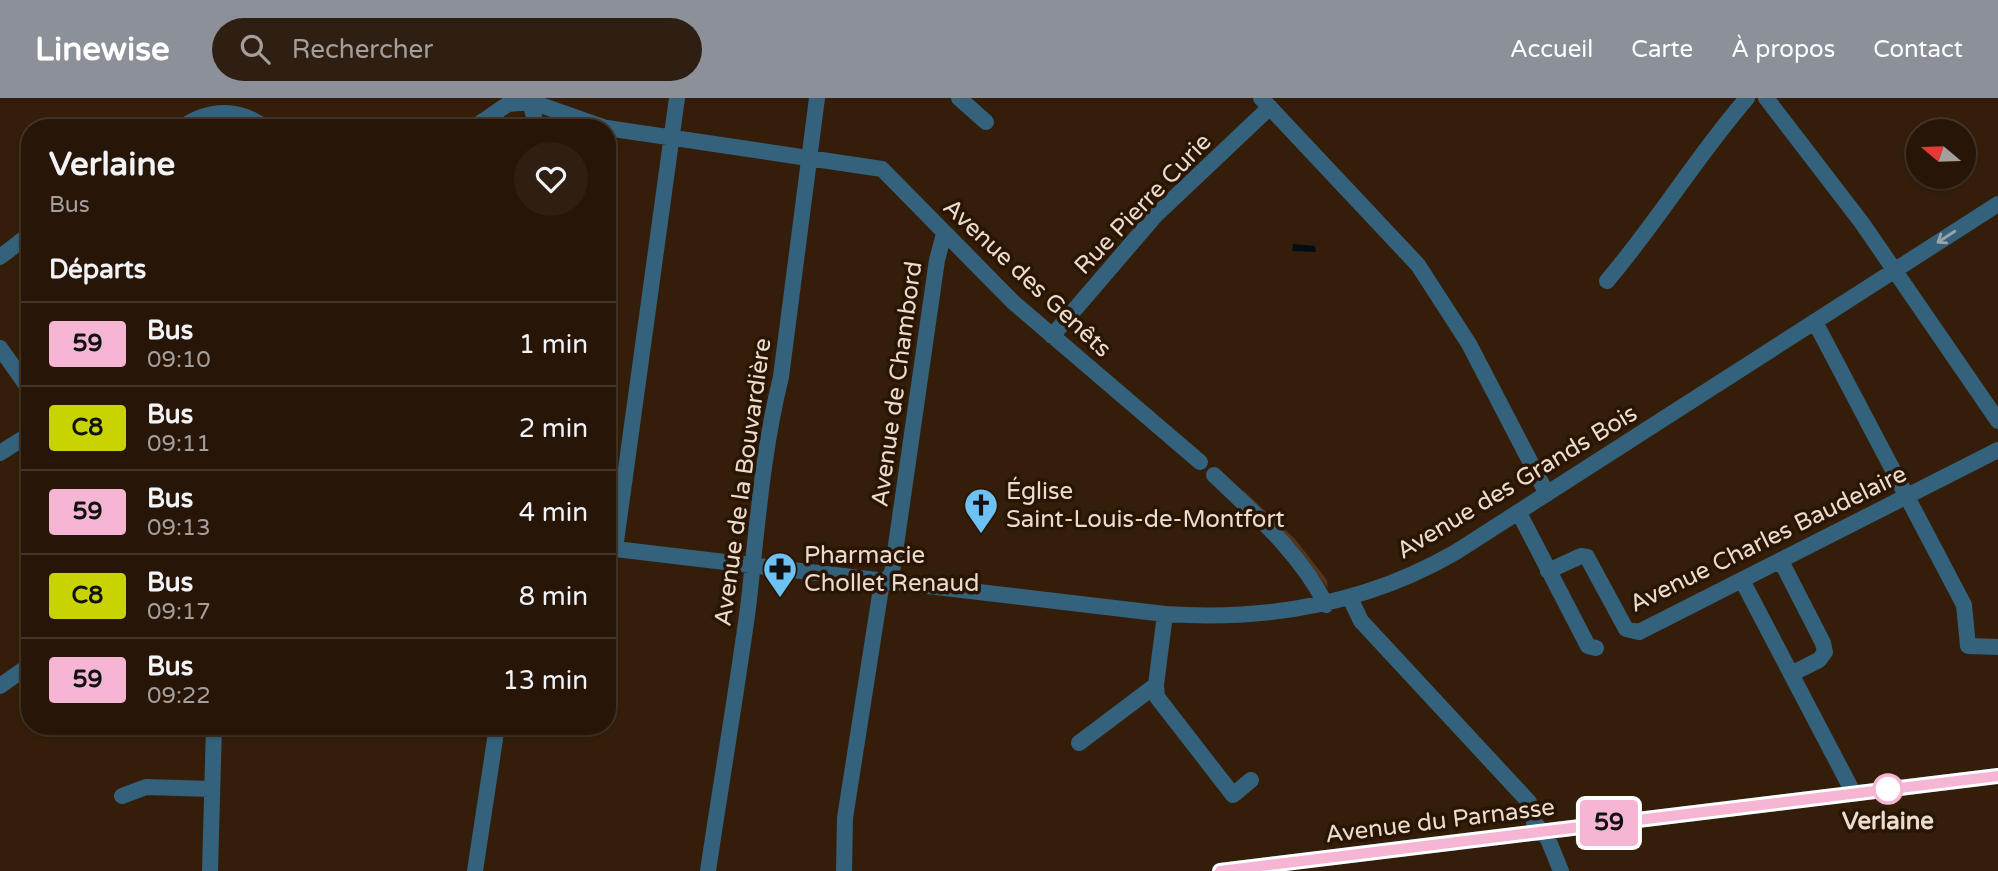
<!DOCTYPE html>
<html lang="fr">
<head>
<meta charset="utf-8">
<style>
  :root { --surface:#271608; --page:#2f1f12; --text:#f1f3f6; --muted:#a49f9c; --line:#433529; --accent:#8c9099 }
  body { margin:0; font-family:"Varela Round",sans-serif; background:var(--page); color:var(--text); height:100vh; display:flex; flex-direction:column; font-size:26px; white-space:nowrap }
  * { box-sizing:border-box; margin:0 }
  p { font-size:23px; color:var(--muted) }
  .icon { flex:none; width:38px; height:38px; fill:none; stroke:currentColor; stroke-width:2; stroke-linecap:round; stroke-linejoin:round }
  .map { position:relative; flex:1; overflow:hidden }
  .side { position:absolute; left:21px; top:21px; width:595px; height:616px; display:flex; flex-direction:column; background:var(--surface); border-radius:28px; box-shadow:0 2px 5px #0004,0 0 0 2px var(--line) }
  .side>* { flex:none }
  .badge { padding:0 14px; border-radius:5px; font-size:24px; line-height:46px }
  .needle { width:46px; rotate:289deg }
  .tools { position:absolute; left:1906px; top:21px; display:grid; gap:14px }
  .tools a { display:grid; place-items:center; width:70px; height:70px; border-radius:50%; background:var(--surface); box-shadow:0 2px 5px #0004,0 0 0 2px var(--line); font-size:35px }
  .map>.badge { position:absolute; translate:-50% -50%; box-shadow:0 0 0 4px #fff }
  h2 { padding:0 28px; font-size:26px; line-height:63px }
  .round { display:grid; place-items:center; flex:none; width:74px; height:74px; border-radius:37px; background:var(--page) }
  .headline { display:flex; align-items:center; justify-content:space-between; height:119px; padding:0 28px }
  h1 { font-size:33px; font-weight:800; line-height:52px }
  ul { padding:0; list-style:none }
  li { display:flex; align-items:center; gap:21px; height:84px; padding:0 28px; border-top:2px solid var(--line) }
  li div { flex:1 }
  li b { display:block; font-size:26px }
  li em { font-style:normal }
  li .badge { min-width:77px; font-weight:700; text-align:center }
  header { display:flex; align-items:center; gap:42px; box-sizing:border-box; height:98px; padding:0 35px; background:var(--accent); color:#fff }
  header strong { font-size:33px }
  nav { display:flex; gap:38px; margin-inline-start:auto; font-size:24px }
  .search { width:490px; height:63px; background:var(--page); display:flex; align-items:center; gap:18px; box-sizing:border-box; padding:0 24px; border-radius:38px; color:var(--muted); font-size:26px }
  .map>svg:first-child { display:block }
  .green { fill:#51351c }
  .water { fill:#000d17 }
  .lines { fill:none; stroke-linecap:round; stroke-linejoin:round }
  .minor { stroke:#34617b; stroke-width:16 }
  .oneway { stroke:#99a5aa }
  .line-casing { stroke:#fff; stroke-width:16 }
  .line { stroke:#f5b5d3; stroke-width:10 }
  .stop-dot { fill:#fff; stroke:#f5b5d3; stroke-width:3.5 }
  .labels { text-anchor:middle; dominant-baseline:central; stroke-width:7; stroke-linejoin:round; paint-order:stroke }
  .street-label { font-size:24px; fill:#ebdcd0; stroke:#2a1502 }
  .poi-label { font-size:24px; fill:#ebdcd0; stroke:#2a1502; text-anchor:start }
  .stop-label { font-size:24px; font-weight:bold; fill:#ebdcd0; stroke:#2a1502 }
</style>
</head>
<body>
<header>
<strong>Linewise</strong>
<div class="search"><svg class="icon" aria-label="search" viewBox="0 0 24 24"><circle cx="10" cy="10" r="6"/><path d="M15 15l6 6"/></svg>Rechercher</div>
<nav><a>Accueil</a><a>Carte</a><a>À propos</a><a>Contact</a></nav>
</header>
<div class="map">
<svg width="1998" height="773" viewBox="0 0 1998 773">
  <rect width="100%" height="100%" fill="#341e0a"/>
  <!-- green -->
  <path class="green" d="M 1244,393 L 1295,441 L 1327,482 L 1328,490 L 1290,445 L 1241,396 Z"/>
  <!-- water -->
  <path class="water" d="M 1293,146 L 1315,148 L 1316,154 L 1292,153 Z"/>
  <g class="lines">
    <!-- minor -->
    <path class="minor" d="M 529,0 L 537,30
      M 959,0 L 986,24
      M 1261,0 L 1418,167 L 1469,246 L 1547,396
      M 1766,0 L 1862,125 L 1998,323
      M 181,30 C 208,11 239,9 265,30
      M 473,30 L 508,6 L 532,4 L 606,30
      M 607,30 L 882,71 L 1013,204 L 1200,364
      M 0,159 L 30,136
      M 1607,183 C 1657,124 1697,58 1747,0
      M 1815,224 L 1964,507 L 1968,548 L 1998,549
      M 1052,238 L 1155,118 L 1270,9
      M 0,250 L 30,292
      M 0,355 L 30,336
      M 1214,377 C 1255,416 1301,456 1326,507
      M 1519,415 L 1588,548 L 1596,550
      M 607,450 L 1165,516 C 1268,523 1366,506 1456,454 L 1998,106
      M 615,451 L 677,0
      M 1784,469 L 1823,545 L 1825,554 L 1819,562 L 1791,576
      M 1548,473 L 1581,458 L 1587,459 L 1626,531 L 1639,534 L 1998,352
      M 1745,488 L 1854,696
      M 1350,500 L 1361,523 L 1529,704 L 1534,724 L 1548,741 L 1561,773
      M 1165,516 L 1156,587 L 1157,599 L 1233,697 L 1251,682
      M 0,588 L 30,567
      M 1079,645 L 1156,587
      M 122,698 L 146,689 L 212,691
      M 210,773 L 214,628
      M 475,773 L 497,628
      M 708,773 C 721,685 736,598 748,510 C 757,433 762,355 781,279 L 817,0
      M 844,773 L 845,720 L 881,490 L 892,475 L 937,162 L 944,136
      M 1220,773 L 1998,678"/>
  </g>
  <!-- one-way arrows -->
  <defs><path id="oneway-shaft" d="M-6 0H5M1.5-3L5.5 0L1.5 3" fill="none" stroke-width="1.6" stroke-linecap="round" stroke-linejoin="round" transform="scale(1.75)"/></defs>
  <use class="oneway" href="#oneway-shaft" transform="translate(1946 139) rotate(147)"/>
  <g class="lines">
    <!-- line casing -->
    <g class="line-casing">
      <path id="line" d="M 1220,773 L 1998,678"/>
    </g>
    <!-- line -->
    <use href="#line" class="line"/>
  </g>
  <!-- icons -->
  <defs>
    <g id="church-pin" transform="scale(1.75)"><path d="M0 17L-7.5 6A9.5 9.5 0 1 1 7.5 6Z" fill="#6ec2f3" stroke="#2a1502"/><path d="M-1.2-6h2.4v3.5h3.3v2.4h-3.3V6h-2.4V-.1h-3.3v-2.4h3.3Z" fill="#111"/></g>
    <g id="pharmacy-pin" transform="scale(1.75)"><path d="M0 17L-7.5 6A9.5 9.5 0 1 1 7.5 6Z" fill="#6ec2f3" stroke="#2a1502"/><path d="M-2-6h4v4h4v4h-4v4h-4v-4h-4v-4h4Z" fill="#111"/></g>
  </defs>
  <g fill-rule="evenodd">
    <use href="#church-pin" x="981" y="407"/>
    <use href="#pharmacy-pin" x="780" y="471"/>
  </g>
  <!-- markers -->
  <circle class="stop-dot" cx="1888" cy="691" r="14"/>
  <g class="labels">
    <!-- street labels -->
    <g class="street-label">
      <text transform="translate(1143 106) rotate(-46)">Rue Pierre Curie</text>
      <text transform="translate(1027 180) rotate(43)">Avenue des Genêts</text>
      <text transform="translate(897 286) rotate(-82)">Avenue de Chambord</text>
      <text transform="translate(743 384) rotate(-82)">Avenue de la Bouvardière</text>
      <text transform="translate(1517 384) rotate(-31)">Avenue des Grands Bois</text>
      <text transform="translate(1768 441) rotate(-26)">Avenue Charles Baudelaire</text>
      <text transform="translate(1440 723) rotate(-7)">Avenue du Parnasse</text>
    </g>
    <!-- poi labels -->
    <g class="poi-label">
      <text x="1006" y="393">Église<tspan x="1006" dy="28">Saint-Louis-de-Montfort</tspan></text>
      <text x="804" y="457">Pharmacie<tspan x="804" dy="28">Chollet Renaud</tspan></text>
    </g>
    <!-- stop labels -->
    <g class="stop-label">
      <text x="1888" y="723">Verlaine</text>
    </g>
  </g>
</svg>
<div class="tools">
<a><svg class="needle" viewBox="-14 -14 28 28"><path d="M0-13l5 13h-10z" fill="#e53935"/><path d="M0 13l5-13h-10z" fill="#a49f9c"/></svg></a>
</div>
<b class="badge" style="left:1609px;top:725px;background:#f5b5d3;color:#111">59</b>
<section class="side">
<div class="headline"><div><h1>Verlaine</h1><p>Bus</p></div><a class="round"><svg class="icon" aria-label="heart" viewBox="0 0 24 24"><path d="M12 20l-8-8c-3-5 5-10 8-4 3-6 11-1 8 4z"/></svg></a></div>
<h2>Départs</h2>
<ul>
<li><span class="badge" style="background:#f5b5d3;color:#111">59</span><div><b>Bus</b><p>09:10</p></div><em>1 min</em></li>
<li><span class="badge" style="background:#c8d300;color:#111">C8</span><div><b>Bus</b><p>09:11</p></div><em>2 min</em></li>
<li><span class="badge" style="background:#f5b5d3;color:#111">59</span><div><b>Bus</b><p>09:13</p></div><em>4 min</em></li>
<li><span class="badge" style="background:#c8d300;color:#111">C8</span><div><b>Bus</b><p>09:17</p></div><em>8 min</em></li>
<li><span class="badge" style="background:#f5b5d3;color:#111">59</span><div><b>Bus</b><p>09:22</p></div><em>13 min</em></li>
</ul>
</section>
</div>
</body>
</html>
